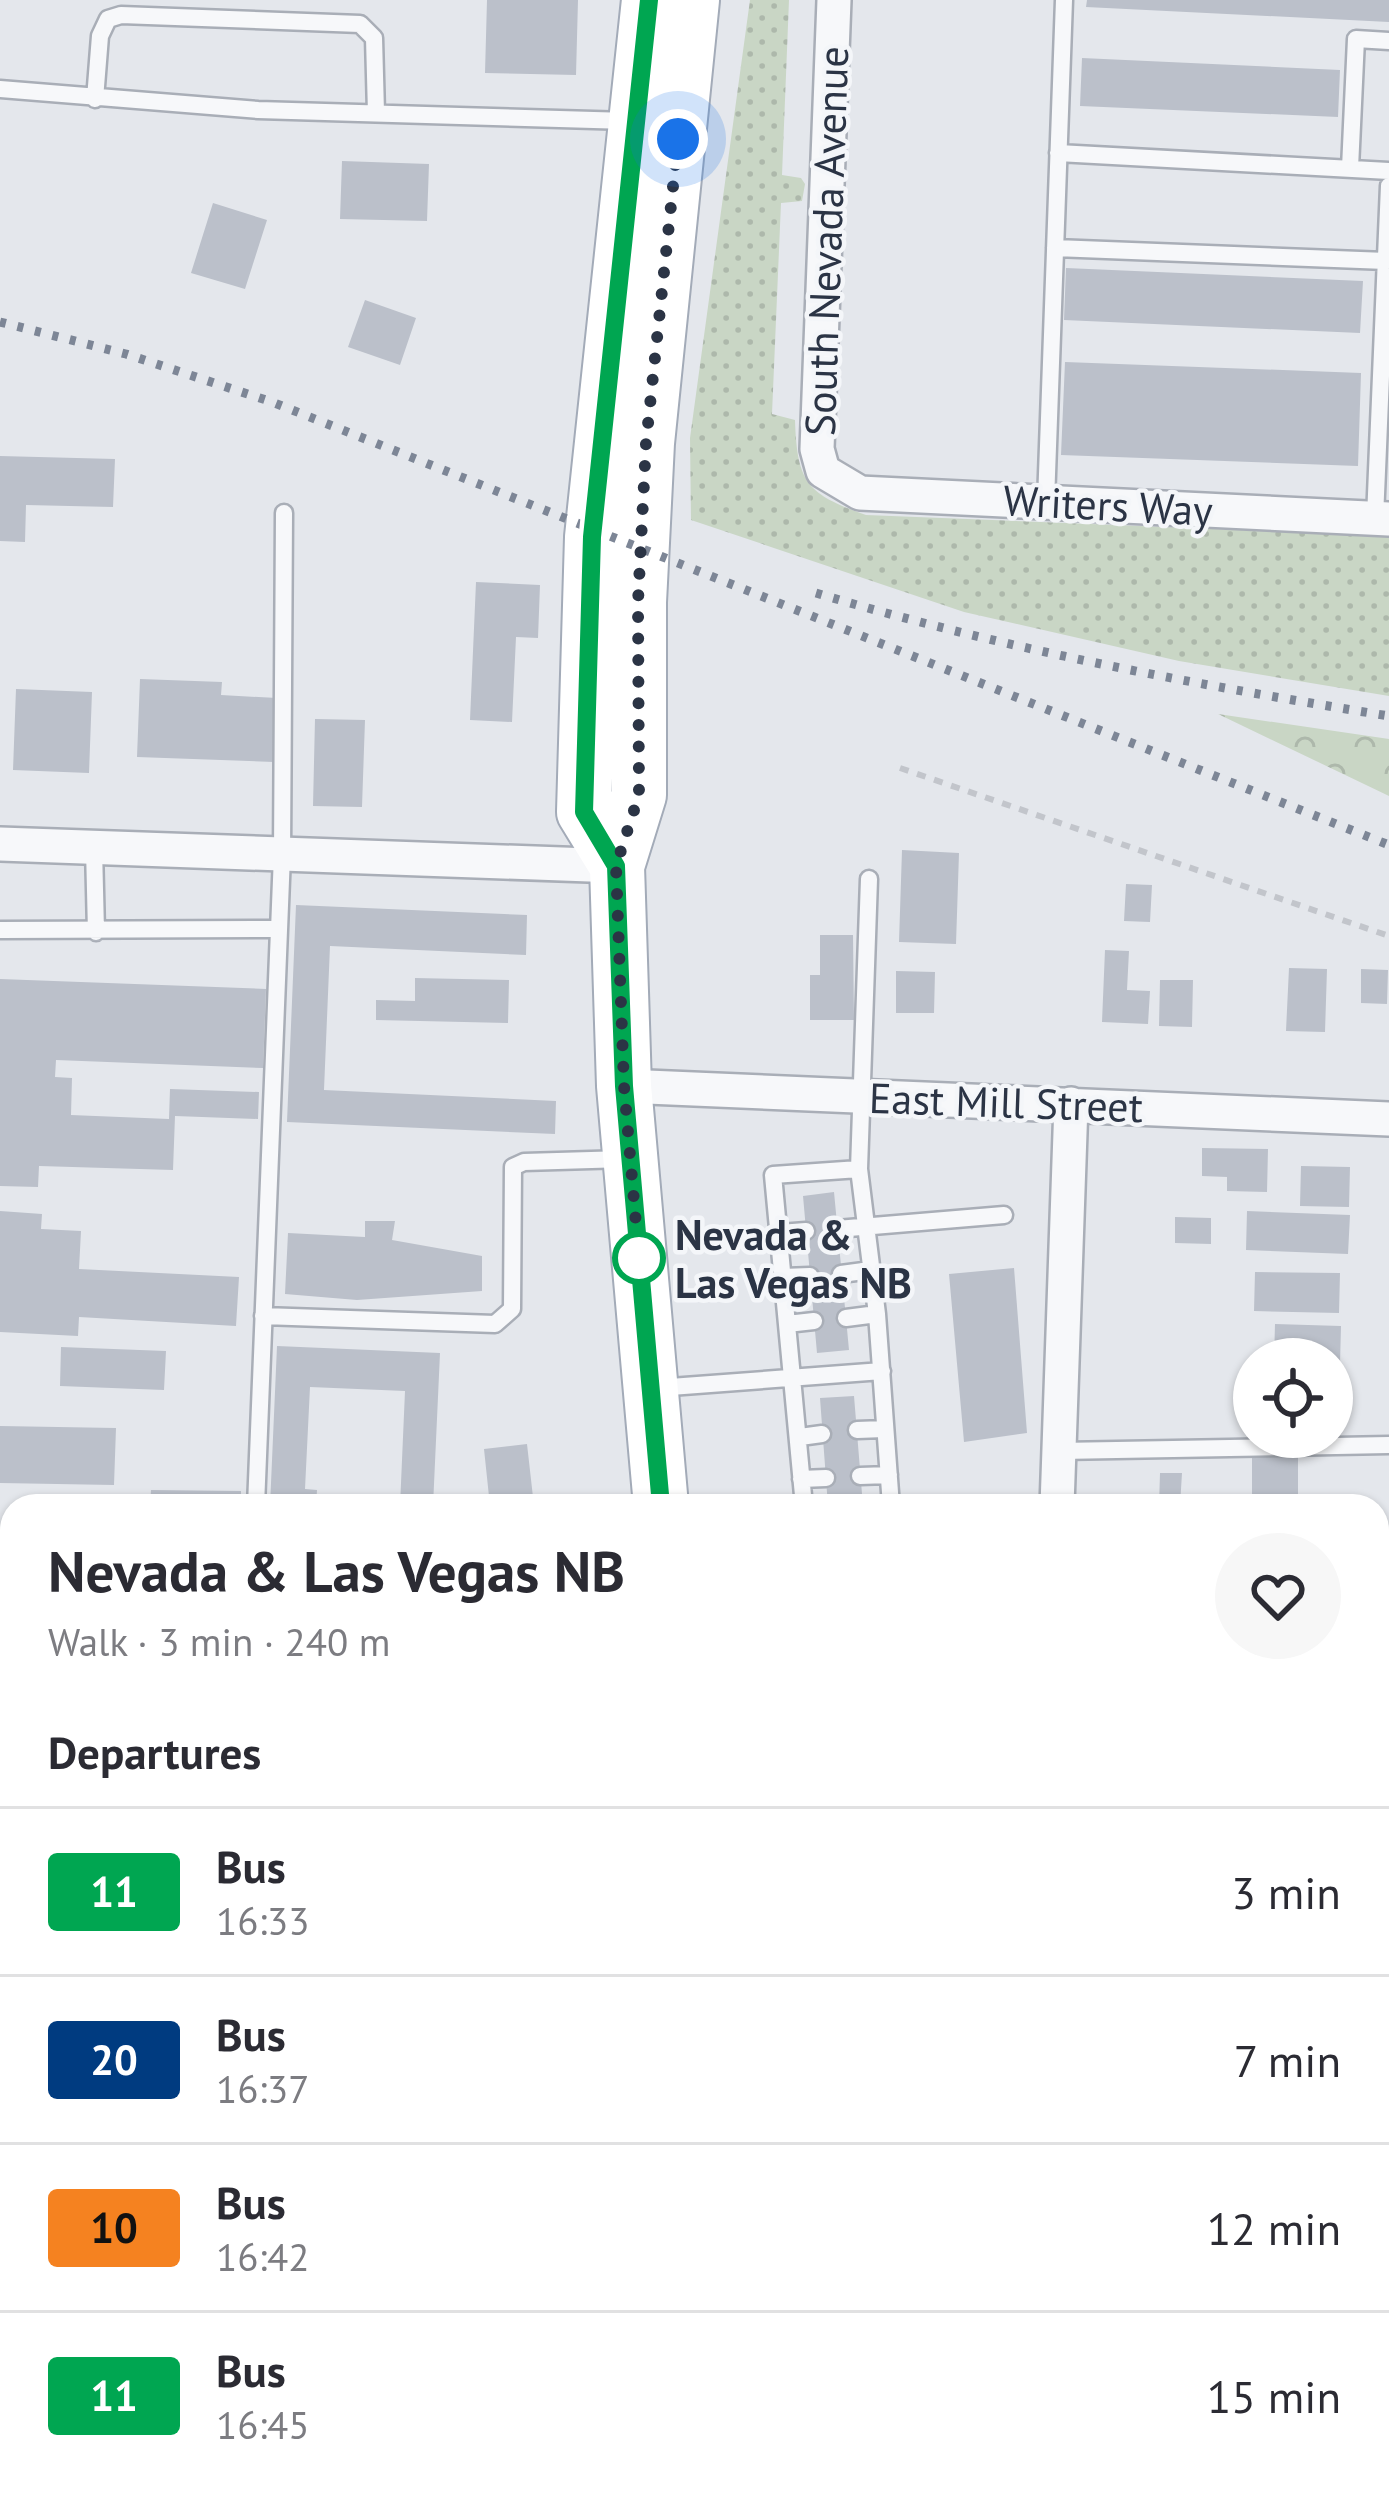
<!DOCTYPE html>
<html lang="en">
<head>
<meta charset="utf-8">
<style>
  :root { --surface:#fff; --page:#f7f7f7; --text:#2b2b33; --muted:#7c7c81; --line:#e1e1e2 }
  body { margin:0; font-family:"PT Sans",sans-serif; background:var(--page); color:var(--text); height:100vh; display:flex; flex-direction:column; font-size:45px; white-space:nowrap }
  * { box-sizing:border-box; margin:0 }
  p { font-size:39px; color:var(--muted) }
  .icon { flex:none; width:66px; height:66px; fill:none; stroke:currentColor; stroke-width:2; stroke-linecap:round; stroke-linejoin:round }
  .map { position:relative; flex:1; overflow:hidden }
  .panel { position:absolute; left:0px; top:1494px; width:1389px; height:1011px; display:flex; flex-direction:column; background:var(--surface); border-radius:36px 36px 0 0; box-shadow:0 3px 9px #0004 }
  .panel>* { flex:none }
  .badge { padding:0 24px; border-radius:9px; font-size:42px; line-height:78px }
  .fabs { position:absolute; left:1233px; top:1338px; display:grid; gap:24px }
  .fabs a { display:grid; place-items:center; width:120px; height:120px; border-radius:50%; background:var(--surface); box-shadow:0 3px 9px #0004; font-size:60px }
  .you { position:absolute; width:60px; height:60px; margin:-30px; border:9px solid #fff; border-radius:50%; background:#1a73e8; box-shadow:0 0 0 18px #1a73e833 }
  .map>.badge { position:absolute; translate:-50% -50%; box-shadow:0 0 0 6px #fff }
  h2 { padding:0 48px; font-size:45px; line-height:108px }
  .round { display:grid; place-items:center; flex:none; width:126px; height:126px; border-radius:63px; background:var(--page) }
  .headline { display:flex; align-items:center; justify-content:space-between; height:204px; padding:0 48px }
  h1 { font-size:57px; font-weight:700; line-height:90px }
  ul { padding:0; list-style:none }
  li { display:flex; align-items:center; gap:36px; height:168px; padding:0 48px; border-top:3px solid var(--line) }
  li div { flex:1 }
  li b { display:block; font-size:45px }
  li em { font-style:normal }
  li .badge { min-width:132px; font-weight:700; text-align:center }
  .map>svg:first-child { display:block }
  .grass { fill:url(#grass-dots) }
  .forest { fill:url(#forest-firs) }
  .park { fill:url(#park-crowns) }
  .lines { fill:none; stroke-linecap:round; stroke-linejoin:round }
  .stream { stroke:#9fb4cc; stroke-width:9 }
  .building { fill:#bbc0ca }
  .lane-casing { stroke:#a9aeb7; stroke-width:21 }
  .street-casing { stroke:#a9aeb7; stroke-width:38 }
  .secondary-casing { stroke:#a9aeb7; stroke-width:52 }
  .primary-casing { stroke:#a3abb8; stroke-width:58 }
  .path { stroke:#c2c5cb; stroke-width:6; stroke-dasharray:9 9; stroke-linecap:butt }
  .lane { stroke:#f7f8fa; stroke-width:16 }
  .street { stroke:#f7f8fa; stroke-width:33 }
  .secondary { stroke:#fff; stroke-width:48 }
  .primary { stroke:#fff; stroke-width:54 }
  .rail { stroke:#7d8696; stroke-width:9; stroke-dasharray:6 12; stroke-linecap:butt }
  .line-casing { stroke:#fff; stroke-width:27 }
  .line { stroke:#00a651; stroke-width:18 }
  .walk { stroke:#2b3445; stroke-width:12; stroke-dasharray:0 21.6 }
  .stop-dot { fill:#fff; stroke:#00a651; stroke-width:6 }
  .labels { text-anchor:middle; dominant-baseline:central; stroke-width:9; stroke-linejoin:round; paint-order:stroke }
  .street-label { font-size:42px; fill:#2b3445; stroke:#f4f6f9 }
  .stop-label { font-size:42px; font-weight:bold; fill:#2b3445; stroke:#f4f6f9; text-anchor:start }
</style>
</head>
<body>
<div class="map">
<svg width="1389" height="2503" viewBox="0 0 1389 2503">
  <defs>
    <pattern id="grass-dots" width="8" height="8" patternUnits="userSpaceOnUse" patternTransform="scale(3)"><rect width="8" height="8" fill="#c9d6c5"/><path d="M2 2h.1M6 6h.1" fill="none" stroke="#adb8ab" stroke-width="1.8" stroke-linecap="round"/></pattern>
    <pattern id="forest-firs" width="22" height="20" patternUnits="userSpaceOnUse" patternTransform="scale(3)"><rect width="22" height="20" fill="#c9d6c5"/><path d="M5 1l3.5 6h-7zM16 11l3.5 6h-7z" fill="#adb8ab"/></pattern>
    <pattern id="park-crowns" width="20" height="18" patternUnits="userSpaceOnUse" patternTransform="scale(3)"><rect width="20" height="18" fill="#c9d6c5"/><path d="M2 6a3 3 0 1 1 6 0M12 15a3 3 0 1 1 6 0" fill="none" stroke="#adb8ab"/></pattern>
  </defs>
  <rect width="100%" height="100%" fill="#e4e7ec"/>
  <!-- grass -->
  <path class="grass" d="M 750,0 L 789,0 L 782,175 L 801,178 L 805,184 L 802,201 L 781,203 L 772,414 L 795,420 C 797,483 807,494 866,515 L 1389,536 L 1389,696 L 1179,661 L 964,612 L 691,520 L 690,438 Z"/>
  <!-- forest -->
  <path class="forest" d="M 1389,2298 L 1389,2503 L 1142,2503 L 1141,2493 L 1377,2493 L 1377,2306 Z"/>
  <!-- park -->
  <path class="park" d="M 1218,714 L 1389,739 L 1389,796 Z
    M 0,1986 L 12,1987 L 12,2493 L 643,2493 L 642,2503 L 0,2503 Z"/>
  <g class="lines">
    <!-- stream -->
    <path class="stream" d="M 396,2503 L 396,2493"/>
  </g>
  <!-- building -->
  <path class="building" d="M 487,0 L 578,0 L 576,75 L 485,73 Z
    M 1087,0 L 1389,0 L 1389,22 L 1086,7 Z
    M 1082,58 L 1340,70 L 1338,117 L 1080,106 Z
    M 342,161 L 429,164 L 427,221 L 340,219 Z
    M 213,203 L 267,220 L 245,289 L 191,273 Z
    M 1066,268 L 1363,281 L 1360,333 L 1064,320 Z
    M 365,300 L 416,318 L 400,365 L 348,347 Z
    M 1065,362 L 1361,373 L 1358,466 L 1061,455 Z
    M 0,456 L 115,459 L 113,507 L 26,505 L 25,542 L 0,541 Z
    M 476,582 L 540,585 L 538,638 L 516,637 L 512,722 L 470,720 Z
    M 140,679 L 222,682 L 221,695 L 277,698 L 274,762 L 137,757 Z
    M 16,689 L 92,692 L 89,773 L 13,770 Z
    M 315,719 L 365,720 L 362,807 L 313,806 Z
    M 902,850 L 959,853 L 956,944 L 899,942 Z
    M 1126,884 L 1152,885 L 1150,922 L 1124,921 Z
    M 296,905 L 527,915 L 526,955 L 330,946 L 324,1090 L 556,1101 L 555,1134 L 287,1122 Z
    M 820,935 L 853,935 L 854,1020 L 810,1020 L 810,975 L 820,975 Z
    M 1105,950 L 1129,951 L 1127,990 L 1150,991 L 1148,1024 L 1102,1022 Z
    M 1289,968 L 1327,969 L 1325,1032 L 1286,1031 Z
    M 1361,969 L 1388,970 L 1387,1004 L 1361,1003 Z
    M 896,971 L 935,972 L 934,1013 L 896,1013 Z
    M 415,978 L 509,980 L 508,1023 L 376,1020 L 376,1000 L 415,1001 Z
    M 0,979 L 266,989 L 263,1068 L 56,1060 L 55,1077 L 72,1078 L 71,1115 L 169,1119 L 170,1089 L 259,1092 L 258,1119 L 175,1116 L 173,1170 L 39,1166 L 38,1187 L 0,1186 Z
    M 1160,980 L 1193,980 L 1192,1027 L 1159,1026 Z
    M 1202,1148 L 1268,1149 L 1267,1192 L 1227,1191 L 1227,1177 L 1202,1176 Z
    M 1301,1166 L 1350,1167 L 1349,1207 L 1300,1206 Z
    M 834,1192 L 849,1350 L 817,1353 L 803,1196 Z
    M 0,1211 L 42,1214 L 41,1229 L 81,1231 L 79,1269 L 239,1277 L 236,1326 L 79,1317 L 78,1336 L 0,1332 Z
    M 1247,1211 L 1350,1215 L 1348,1254 L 1246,1250 Z
    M 1175,1217 L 1211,1218 L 1211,1244 L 1175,1243 Z
    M 365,1221 L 395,1221 L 392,1240 L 482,1256 L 482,1291 L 357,1300 L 285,1294 L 288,1233 L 365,1237 Z
    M 1014,1268 L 1027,1433 L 964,1442 L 949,1274 Z
    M 1255,1272 L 1340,1273 L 1339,1313 L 1254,1311 Z
    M 1275,1324 L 1341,1326 L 1340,1364 L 1332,1359 L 1274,1359 Z
    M 277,1346 L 440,1353 L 433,1506 L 400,1506 L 405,1391 L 310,1387 L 305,1489 L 317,1490 L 316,1506 L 270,1506 Z
    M 61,1347 L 166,1351 L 164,1390 L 60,1386 Z
    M 1332,1384 L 1345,1384 L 1344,1425 L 1332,1425 Z
    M 854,1396 L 863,1506 L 828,1506 L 820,1398 Z
    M 0,1426 L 116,1428 L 114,1485 L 0,1483 Z
    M 527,1444 L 534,1506 L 490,1506 L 484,1449 Z
    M 1252,1455 L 1298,1455 L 1298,1494 L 1252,1495 Z
    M 1160,1473 L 1182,1473 L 1180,1506 L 1159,1506 Z
    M 151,1490 L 241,1491 L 241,1506 L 150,1506 Z
    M 0,1790 L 12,1791 L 12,1857 L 0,1856 Z
    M 882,2493 L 1086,2493 L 1086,2503 L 846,2503 L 846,2496 Z"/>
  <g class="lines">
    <!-- lane casing -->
    <g class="lane-casing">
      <path id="lane" d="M 0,89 L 258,110 L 628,121
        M 95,99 L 100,36 L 108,19 L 121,15 L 360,24 L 374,38 L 376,113
        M 1058,153 L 1389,171
        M 1350,168 L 1356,39 L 1389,41
        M 1055,248 L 1386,261
        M 1046,502 L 1064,0
        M 1375,518 L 1389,186
        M 94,848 L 96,932
        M 0,930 L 279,929
        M 859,1169 L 877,1314 L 891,1506
        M 837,1229 L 1004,1215
        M 780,1233 L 806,1231
        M 841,1274 L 871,1270
        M 783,1277 L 810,1276
        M 263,1316 L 495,1324 L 512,1309 L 513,1167 L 524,1162 L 625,1159
        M 846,1318 L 877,1314
        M 787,1324 L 814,1321
        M 657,1388 L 882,1371
        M 857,1430 L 884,1429
        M 800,1437 L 822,1434
        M 1060,1451 L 1389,1445
        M 860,1476 L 889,1475
        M 801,1479 L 826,1478
        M 256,1506 L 282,855 L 284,513
        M 804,1506 L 773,1175 L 859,1169 L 869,879
        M 0,1679 L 12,1680
        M 0,1764 L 12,1764
        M 794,2493 L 795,2503"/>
    </g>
    <!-- street casing -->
    <g class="street-casing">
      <path id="street" d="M 834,0 L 817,449 L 823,471 L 860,493 L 1389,519
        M 0,844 L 617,866
        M 624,1086 L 1389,1119
        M 1057,1506 L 1071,1104"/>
    </g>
    <!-- secondary casing -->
    <g class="secondary-casing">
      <path id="secondary" d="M 0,1609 L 12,1609
        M 1377,1661 L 1389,1661"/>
    </g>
    <!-- primary casing -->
    <g class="primary-casing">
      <path id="primary" d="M 617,866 L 584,812 L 592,537 L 649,0
        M 661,1506 L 624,1086 L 617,866 L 639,795 L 639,602 L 647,443 L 692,0
        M 740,2493 L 740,2503
        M 673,2503 L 673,2493"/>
    </g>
    <!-- path -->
    <path class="path" d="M 900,768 L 1389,936"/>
    <!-- lane -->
    <use href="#lane" class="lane"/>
    <!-- street -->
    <use href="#street" class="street"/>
    <!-- secondary -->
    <use href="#secondary" class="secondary"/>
    <!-- primary -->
    <use href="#primary" class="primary"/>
    <!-- rail -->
    <path class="rail" d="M 0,322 L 126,354 L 272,402 L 1389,845
      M 816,593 C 1003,649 1197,685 1389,716"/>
  </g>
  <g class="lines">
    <!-- line casing -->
    <g class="line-casing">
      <path id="line" d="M 649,0 L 592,537 L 584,812 L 616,866 L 624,1086 L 661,1506"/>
    </g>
    <!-- line -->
    <use href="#line" class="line"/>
    <!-- walk -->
    <path class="walk" d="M 639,1258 L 640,1270 L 624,1086 L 616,866 L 639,795 L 638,602 L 646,443 L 678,139"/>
  </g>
  <!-- markers -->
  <circle class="stop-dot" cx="639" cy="1258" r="24"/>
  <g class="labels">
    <!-- street labels -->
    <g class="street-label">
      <text transform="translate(826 241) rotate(-88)">South Nevada Avenue</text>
      <text transform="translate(1108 505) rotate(3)">Writers Way</text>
      <text transform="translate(1006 1102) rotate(2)">East Mill Street</text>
    </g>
    <!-- stop labels -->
    <g class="stop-label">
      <text x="675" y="1234">Nevada &amp;<tspan x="675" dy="48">Las Vegas NB</tspan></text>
    </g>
  </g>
</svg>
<div class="fabs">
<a><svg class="icon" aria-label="locate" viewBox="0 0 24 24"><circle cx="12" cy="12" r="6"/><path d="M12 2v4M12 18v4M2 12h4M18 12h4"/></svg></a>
</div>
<div class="you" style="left:678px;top:139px"></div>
<section class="panel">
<div class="headline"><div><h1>Nevada &amp; Las Vegas NB</h1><p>Walk · 3 min · 240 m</p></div><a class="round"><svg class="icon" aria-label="heart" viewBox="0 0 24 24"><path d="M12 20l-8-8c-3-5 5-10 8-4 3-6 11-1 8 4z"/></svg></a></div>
<h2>Departures</h2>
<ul>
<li><span class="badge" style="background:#00a651;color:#fff">11</span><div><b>Bus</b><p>16:33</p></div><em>3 min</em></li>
<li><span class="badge" style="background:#003b80;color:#fff">20</span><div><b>Bus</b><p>16:37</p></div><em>7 min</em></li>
<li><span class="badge" style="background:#f58220;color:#111">10</span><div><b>Bus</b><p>16:42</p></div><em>12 min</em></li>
<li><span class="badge" style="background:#00a651;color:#fff">11</span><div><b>Bus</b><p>16:45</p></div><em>15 min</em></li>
</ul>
</section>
</div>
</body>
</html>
